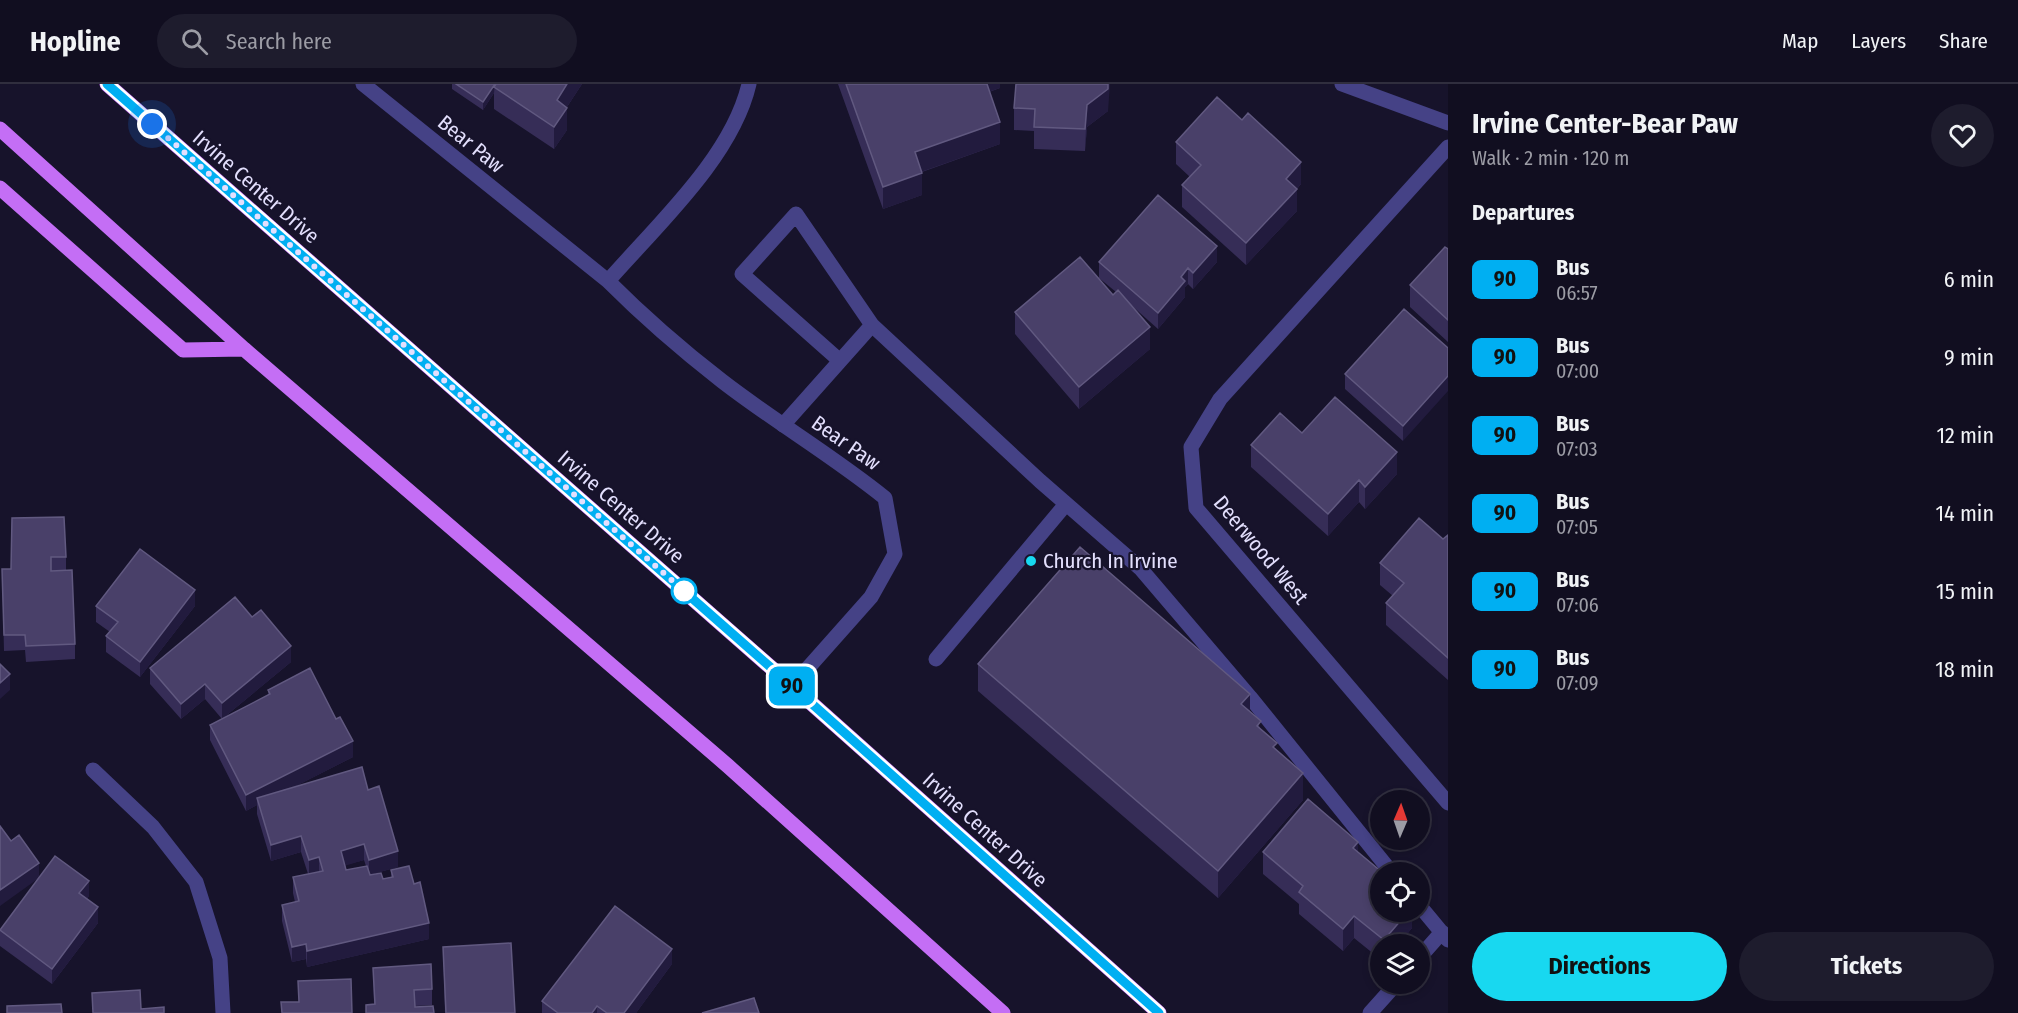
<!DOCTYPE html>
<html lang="en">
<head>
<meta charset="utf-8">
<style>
  :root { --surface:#110e20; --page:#1e1c2d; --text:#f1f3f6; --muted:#9c9ca5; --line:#302e3e; --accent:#18d8f0 }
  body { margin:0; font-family:"Fira Sans Condensed",sans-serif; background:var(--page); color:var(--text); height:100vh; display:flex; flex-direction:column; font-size:22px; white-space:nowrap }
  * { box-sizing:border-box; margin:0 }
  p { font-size:20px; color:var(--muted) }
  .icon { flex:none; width:33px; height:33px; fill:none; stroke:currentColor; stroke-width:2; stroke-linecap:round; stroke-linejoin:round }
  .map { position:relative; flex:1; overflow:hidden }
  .panel { display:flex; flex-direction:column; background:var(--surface); width:570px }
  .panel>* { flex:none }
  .badge { padding:0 12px; border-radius:9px; font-size:21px; line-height:39px }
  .needle { width:39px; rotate:2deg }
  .fabs { position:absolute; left:1370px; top:706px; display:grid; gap:12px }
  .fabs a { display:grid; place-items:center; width:60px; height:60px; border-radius:50%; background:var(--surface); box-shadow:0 3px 9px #0003,0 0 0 2px var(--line); font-size:30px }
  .you { position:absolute; width:30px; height:30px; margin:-15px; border:4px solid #fff; border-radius:50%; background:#1a73e8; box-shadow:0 0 0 9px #1a73e833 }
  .map>.badge { position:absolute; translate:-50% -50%; box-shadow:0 0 0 3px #fff }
  h2 { padding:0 24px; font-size:22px; line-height:54px }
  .round { display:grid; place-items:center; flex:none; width:63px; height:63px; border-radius:32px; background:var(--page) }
  .head { display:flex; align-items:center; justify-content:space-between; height:102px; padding:0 24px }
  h1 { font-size:28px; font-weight:700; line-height:45px }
  .primary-button { display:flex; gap:12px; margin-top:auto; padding:12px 24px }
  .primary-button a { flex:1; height:69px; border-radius:36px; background:var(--accent); color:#111; font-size:24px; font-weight:700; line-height:69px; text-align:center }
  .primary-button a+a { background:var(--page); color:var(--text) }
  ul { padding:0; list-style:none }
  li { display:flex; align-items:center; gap:18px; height:78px; padding:0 24px }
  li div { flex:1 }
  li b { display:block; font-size:22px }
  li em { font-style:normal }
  li .badge { min-width:66px; font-weight:700; text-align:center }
  header { display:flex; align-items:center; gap:36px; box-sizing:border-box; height:84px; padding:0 30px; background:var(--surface); border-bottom:2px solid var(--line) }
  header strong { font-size:28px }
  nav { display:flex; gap:33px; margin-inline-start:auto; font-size:21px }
  .search { width:420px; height:54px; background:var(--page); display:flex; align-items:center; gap:15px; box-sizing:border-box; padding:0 21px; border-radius:33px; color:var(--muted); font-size:22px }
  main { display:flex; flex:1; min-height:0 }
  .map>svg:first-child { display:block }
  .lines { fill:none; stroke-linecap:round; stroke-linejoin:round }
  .service { stroke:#454286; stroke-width:15 }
  .minor { stroke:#454286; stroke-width:15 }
  .tertiary { stroke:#454286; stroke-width:15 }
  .primary { stroke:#c46ef5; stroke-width:15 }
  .wall { fill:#362d57; fill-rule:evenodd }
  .shaded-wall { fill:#221b3e }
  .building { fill:#494069; stroke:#615980; stroke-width:1.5 }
  .line-casing { stroke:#fff; stroke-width:14 }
  .line { stroke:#00aff2; stroke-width:9 }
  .walk { stroke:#e3dffd; stroke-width:6; stroke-dasharray:0 10.8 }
  .poi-dot { fill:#18d8f0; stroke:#17132b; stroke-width:2 }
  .stop-dot { fill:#fff; stroke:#00aff2; stroke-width:3 }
  .labels { text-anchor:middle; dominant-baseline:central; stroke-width:4.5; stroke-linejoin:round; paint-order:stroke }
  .street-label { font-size:21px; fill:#e3dffd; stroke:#17132b }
  .poi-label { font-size:21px; fill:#e3dffd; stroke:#17132b; text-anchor:start }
</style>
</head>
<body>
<header>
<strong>Hopline</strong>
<div class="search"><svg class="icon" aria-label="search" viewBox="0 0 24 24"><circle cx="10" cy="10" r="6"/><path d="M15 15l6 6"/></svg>Search here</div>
<nav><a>Map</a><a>Layers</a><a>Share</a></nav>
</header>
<main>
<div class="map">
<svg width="1448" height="929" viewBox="0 0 1448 929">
  <rect width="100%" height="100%" fill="#17132b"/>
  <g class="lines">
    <!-- service -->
    <path class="service" d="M 839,276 L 742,190 L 796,130 L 872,241
      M 783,341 L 872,241 L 1040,397 L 1140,484 L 1250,613 L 1392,789
      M 936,575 L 1066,420
      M 1419,821 L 1448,856
      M 1419,874 L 1442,848
      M 1370,929 L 1396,900"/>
    <!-- minor -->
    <path class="minor" d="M 363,0 L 608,197
      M 749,0 C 732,73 657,141 608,197 C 644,233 682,266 722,297 C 775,338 833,372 885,414 L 895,470 L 871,513 L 792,602
      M 1342,0 L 1448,39
      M 93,686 L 153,743 L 196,798 L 220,874 L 223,929"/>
    <!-- tertiary -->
    <path class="tertiary" d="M 1448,63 L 1220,315 L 1191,363 L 1196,424 L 1448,719"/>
    <!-- primary -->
    <path class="primary" d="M 107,0 L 792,602 L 1159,929
      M 0,45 L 244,265 L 728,682 L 1003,929
      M 0,104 L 183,266 L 244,265"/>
  </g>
  <!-- wall -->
  <path class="wall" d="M 452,0 L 582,0 L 567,23 L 567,46 L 554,65 L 494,25 L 494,9 L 483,26 L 452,5 Z
    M 838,0 L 1000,0 L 1000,4 L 989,8 L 1000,60 L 922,88 L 922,111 L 883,125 Z
    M 1014,24 L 1108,27 L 1087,43 L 1085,67 L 1034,65 L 1034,47 L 1014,46 Z
    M 1176,58 L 1301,100 L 1297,105 L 1297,127 L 1246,181 L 1182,123 L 1182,101 L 1190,93 L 1176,80 Z
    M 1448,165 L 1448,258 L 1410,223 L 1410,201 Z
    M 1099,178 L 1217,178 L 1193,205 L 1188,200 L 1185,203 L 1185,213 L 1158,245 L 1131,221 L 1150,265 L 1079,325 L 1015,250 L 1015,228 L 1113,211 L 1116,208 L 1099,194 Z
    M 1404,225 L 1403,357 L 1345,305 L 1345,290 Z
    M 1302,349 L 1397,390 L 1365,425 L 1359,418 L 1328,452 L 1251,383 L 1251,361 Z
    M 12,434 L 66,473 L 66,487 L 75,560 L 75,575 L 26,578 L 25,566 L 4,567 L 2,485 L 11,485 Z
    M 1448,451 L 1448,596 L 1386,541 L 1386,519 L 1393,512 L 1380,501 L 1380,479 L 1443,455 Z
    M 96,522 L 195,522 L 140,593 L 106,568 L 106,552 L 110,548 L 96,538 Z
    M 291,578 L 222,635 L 205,615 L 181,635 L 150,600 L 150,584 Z
    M 978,580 L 1250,628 L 1261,645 L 1277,667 L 1303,716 L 1218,814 L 978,607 Z
    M 268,606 L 353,673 L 290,705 L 368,706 L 398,783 L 372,790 L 383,795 L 391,793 L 391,786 L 414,800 L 429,855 L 307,883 L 306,875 L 292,878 L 282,837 L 282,821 L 295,818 L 293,809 L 293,793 L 308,790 L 301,768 L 271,777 L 257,730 L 257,721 L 246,727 L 210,656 L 210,641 L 268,611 ZM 364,776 L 366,782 L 346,786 L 345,781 Z
    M 1263,768 L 1358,768 L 1380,828 L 1412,828 L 1412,844 L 1398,861 L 1380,861 L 1380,875 L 1354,854 L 1343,867 L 1299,830 L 1299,820 L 1263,790 Z
    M 89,812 L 87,815 L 98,839 L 52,900 L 0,862 L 0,846 Z
    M 443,863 L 515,929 L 445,929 Z
    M 672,880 L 636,929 L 542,929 L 542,917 Z
    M 373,884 L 432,905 L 432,921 L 415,922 L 415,923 L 374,920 Z"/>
  <!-- shaded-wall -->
  <path class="shaded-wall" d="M 495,0 L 494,9 L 483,26 L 483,18 Z
    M 567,0 L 582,0 L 557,38 L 557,16 Z
    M 982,0 L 1000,0 L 1000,4 L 982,10 Z
    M 1108,0 L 1110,0 L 1108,27 L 1087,43 L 1085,67 L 1087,21 Z
    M 567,24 L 567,46 L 554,65 L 554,43 Z
    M 1000,38 L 1000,60 L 915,90 L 915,68 Z
    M 1301,78 L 1301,100 L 1286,117 L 1286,95 Z
    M 922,89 L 922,111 L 883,125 L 883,103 Z
    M 1297,105 L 1297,127 L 1246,181 L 1246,159 Z
    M 1217,162 L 1217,178 L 1193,205 L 1193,189 Z
    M 1188,184 L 1188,200 L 1185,203 L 1185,213 L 1158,245 L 1158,229 L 1181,193 Z
    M 1150,243 L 1150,265 L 1079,325 L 1079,303 Z
    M 1448,292 L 1448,307 L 1403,357 L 1403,342 Z
    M 1397,368 L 1397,390 L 1365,425 L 1365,403 Z
    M 1359,396 L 1359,418 L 1328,452 L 1328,430 Z
    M 195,506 L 195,522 L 140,593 L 140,578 Z
    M 291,562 L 291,578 L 222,635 L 222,619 Z
    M 10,590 L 10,606 L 0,615 L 0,599 Z
    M 205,600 L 205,615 L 181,635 L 181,620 Z
    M 1250,610 L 1250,637 L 1241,620 Z
    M 353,657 L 353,673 L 259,721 L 257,714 L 257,721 L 246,727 L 246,711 Z
    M 1303,689 L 1303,716 L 1218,814 L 1218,787 Z
    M 301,752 L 301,768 L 271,777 L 271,761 Z
    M 1358,758 L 1358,780 L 1353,764 Z
    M 364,760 L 364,776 L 341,783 L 341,767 Z
    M 398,767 L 398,783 L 369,791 L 369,776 Z
    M 319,773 L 319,789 L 309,792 L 309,776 Z
    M 39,779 L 39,794 L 0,822 L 0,806 Z
    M 89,797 L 89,812 L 79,825 L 79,809 Z
    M 98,823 L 98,839 L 52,900 L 52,885 Z
    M 1408,828 L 1412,828 L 1412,844 L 1398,861 L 1384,861 L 1384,856 Z
    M 1354,832 L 1354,854 L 1343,867 L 1343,845 Z
    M 429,839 L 429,855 L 307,883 L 307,867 Z
    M 306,860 L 306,875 L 292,878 L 292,863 Z
    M 672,865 L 672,880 L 636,929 L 624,929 Z
    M 597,922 L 597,929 L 592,929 Z"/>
  <!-- building -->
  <path class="building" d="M 456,0 L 495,0 L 483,18 Z
    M 496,0 L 567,0 L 557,16 L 567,24 L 554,43 L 494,3 Z
    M 846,0 L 987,0 L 1000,38 L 915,68 L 922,89 L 883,103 Z
    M 1016,0 L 1108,0 L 1108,5 L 1087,21 L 1085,45 L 1034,43 L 1035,25 L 1014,24 Z
    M 1217,13 L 1242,36 L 1248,29 L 1301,78 L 1286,95 L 1297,105 L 1246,159 L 1182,101 L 1201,81 L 1176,58 Z
    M 1158,111 L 1217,162 L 1193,189 L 1188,184 L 1181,193 L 1185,197 L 1158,229 L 1099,178 Z
    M 1445,163 L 1448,165 L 1448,236 L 1410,201 Z
    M 1080,173 L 1113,211 L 1118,206 L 1150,243 L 1079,303 L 1015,228 Z
    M 1404,225 L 1448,264 L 1448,292 L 1403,342 L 1345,290 Z
    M 1335,313 L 1397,368 L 1365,403 L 1359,396 L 1328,430 L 1251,361 L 1280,329 L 1302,349 Z
    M 64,433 L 66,473 L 51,473 L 51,487 L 72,486 L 75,560 L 26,562 L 25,551 L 4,551 L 2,485 L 11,485 L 12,434 Z
    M 1419,434 L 1443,455 L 1448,451 L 1448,574 L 1386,519 L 1404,499 L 1380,479 Z
    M 1080,463 L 1250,610 L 1241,620 L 1261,637 L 1257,642 L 1277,659 L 1273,663 L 1303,689 L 1218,787 L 978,580 Z
    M 140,465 L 195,506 L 140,578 L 106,552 L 118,538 L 96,522 Z
    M 235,513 L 252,533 L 261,526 L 291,562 L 222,619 L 205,600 L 181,620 L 150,584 Z
    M 0,580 L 10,590 L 0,599 Z
    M 310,584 L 336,635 L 340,633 L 353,657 L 246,711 L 210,641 L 270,610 L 268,606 Z
    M 362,683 L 368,706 L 379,702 L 398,767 L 369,776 L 364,760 L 341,767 L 346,786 L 367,782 L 370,791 L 381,789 L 383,795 L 393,793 L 391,786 L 409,782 L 414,800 L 420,798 L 429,839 L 307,867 L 306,860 L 292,863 L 282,821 L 299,817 L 293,793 L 323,787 L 319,773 L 309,776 L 301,752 L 271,761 L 257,714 Z
    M 1308,715 L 1358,758 L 1353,764 L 1383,789 L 1380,789 L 1380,828 L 1408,828 L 1384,856 L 1354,832 L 1343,845 L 1299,808 L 1303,802 L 1263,768 Z
    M 0,742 L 11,757 L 19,751 L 39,779 L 0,806 Z
    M 55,772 L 89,797 L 79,809 L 98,823 L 52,885 L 0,846 Z
    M 615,822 L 672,865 L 624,929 L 607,929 L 597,922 L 592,929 L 558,929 L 542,917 Z
    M 511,859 L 515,929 L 446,929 L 443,863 Z
    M 431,880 L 432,905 L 414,906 L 415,923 L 433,922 L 434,929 L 366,929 L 366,921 L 375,920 L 373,884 Z
    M 351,895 L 352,929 L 282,929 L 281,918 L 299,918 L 298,897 Z
    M 140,906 L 141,925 L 164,923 L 164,929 L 93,929 L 92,909 Z
    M 754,914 L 759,929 L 702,929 Z
    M 61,920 L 62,929 L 7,929 L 7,922 Z"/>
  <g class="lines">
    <!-- line casing -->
    <g class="line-casing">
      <path id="line" d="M 107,0 L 792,602 L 1159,929"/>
    </g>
    <!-- line -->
    <use href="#line" class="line"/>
    <!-- walk -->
    <path class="walk" d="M 152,40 L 684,507"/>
  </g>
  <!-- markers -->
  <circle class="poi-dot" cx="1031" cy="477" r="6"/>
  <circle class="stop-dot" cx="684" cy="507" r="12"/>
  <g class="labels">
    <!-- street labels -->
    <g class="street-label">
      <text transform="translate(471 60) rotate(39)">Bear Paw</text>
      <text transform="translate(256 103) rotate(41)">Irvine Center Drive</text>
      <text transform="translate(846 359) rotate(35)">Bear Paw</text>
      <text transform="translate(621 423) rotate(41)">Irvine Center Drive</text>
      <text transform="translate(1261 466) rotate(50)">Deerwood West</text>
      <text transform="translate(985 746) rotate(42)">Irvine Center Drive</text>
    </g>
    <!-- poi labels -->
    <g class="poi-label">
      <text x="1043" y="477">Church In Irvine</text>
    </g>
  </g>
</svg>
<div class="fabs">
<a><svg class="needle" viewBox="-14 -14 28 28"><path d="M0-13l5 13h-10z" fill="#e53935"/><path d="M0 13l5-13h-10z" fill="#9c9ca5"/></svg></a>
<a><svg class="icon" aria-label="locate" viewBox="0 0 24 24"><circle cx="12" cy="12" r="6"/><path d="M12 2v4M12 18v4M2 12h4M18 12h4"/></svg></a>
<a><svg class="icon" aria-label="layers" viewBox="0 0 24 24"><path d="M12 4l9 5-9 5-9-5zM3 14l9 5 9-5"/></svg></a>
</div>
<div class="you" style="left:152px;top:40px"></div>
<b class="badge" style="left:792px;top:602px;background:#00aff2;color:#111">90</b>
</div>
<section class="panel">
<div class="head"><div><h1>Irvine Center-Bear Paw</h1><p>Walk · 2 min · 120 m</p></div><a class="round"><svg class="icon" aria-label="heart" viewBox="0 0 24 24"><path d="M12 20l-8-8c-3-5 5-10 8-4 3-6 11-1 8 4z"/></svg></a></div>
<h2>Departures</h2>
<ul>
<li><span class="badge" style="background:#00aff2;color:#111">90</span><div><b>Bus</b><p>06:57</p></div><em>6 min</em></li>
<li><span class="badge" style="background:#00aff2;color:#111">90</span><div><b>Bus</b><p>07:00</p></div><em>9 min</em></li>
<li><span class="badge" style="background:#00aff2;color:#111">90</span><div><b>Bus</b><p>07:03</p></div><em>12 min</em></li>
<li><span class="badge" style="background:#00aff2;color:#111">90</span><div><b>Bus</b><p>07:05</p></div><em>14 min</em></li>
<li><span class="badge" style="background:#00aff2;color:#111">90</span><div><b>Bus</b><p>07:06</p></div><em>15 min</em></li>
<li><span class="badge" style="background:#00aff2;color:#111">90</span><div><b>Bus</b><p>07:09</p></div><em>18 min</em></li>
</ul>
<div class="primary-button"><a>Directions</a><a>Tickets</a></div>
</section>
</main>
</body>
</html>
